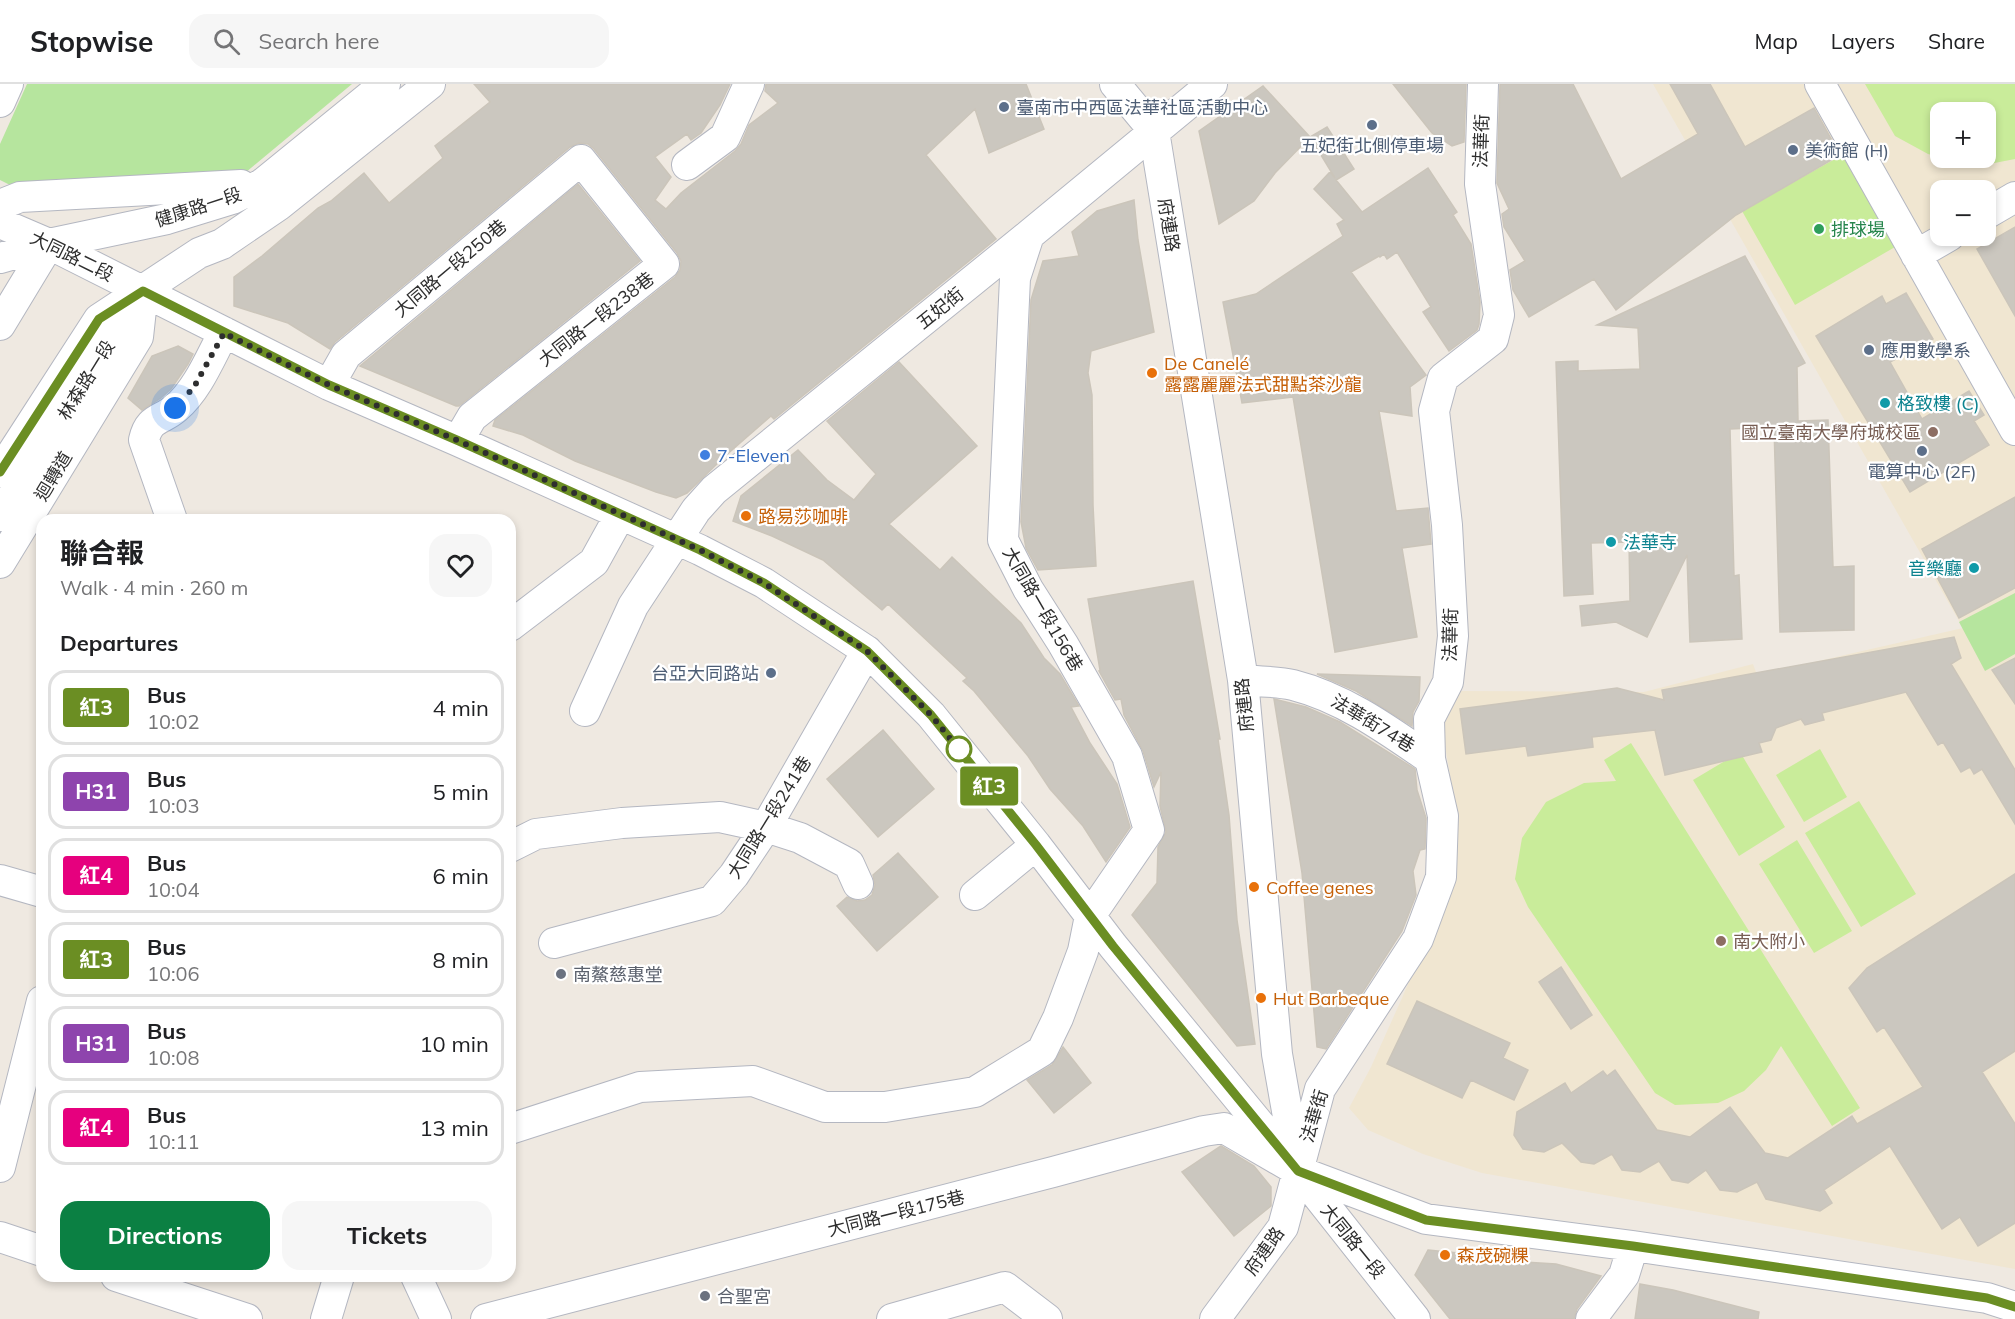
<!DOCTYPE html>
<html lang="en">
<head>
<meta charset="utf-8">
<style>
  :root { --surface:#fff; --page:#f6f6f6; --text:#202124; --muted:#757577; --line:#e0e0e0; --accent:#0b8043 }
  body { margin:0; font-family:Mulish,"Noto Sans TC",sans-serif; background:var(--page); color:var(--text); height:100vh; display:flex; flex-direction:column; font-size:22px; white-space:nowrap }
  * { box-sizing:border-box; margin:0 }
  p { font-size:20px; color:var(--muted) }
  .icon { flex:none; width:33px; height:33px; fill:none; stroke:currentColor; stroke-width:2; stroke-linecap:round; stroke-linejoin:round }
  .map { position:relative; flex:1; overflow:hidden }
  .details { position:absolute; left:36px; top:430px; width:480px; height:768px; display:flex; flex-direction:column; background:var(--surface); border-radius:18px; box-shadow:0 3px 9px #0003 }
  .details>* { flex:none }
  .badge { padding:0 12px; border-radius:4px; font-size:21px; line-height:39px }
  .tools { position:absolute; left:1930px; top:18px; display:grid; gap:12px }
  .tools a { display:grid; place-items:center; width:66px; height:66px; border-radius:12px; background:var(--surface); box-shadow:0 3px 9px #0003; font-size:30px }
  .you { position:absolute; width:30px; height:30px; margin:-15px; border:4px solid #fff; border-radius:50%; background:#1a73e8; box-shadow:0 0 0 9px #1a73e833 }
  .map>.badge { position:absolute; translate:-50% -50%; box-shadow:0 0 0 3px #fff }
  h2 { padding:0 24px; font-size:22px; line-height:54px }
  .round { display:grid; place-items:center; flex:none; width:63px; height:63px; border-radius:18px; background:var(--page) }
  .headline { display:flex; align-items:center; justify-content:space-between; height:102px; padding:0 24px }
  h1 { font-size:28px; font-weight:700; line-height:45px }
  .button { display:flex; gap:12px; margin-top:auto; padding:12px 24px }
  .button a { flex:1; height:69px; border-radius:18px; background:var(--accent); color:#fff; font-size:24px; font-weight:700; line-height:69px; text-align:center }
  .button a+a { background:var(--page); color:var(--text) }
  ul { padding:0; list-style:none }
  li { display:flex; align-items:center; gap:18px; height:75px; margin:0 12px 9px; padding:0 12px; border:3px solid var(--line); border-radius:18px }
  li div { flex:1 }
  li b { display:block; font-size:22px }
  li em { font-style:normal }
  li .badge { min-width:66px; font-weight:700; text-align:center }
  header { display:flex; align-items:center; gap:36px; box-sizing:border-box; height:84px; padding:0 30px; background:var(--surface); border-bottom:2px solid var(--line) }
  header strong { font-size:28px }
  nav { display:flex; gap:33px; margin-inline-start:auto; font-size:21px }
  .search { width:420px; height:54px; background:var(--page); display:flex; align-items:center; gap:15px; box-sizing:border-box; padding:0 21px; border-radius:18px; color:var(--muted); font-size:22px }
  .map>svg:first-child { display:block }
  .education { fill:#f0e6d1; fill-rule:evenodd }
  .green { fill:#b6e59e }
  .pitch { fill:#c9ec9a }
  .building { fill:#cbc7bf; stroke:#cbc5ba; stroke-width:1.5 }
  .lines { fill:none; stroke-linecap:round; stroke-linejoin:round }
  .minor-casing { stroke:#b4b7c1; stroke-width:32 }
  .minor { stroke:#fff; stroke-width:30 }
  .line-casing { stroke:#fff; stroke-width:14 }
  .line { stroke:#6b8e23; stroke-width:9 }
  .walk { stroke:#2e2e2e; stroke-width:6; stroke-dasharray:0 10.8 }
  .service-dot { fill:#5c6f8a; stroke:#fff; stroke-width:2 }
  .leisure-dot { fill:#2e9e5b; stroke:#fff; stroke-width:2 }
  .food-dot { fill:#e8710a; stroke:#fff; stroke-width:2 }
  .culture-dot { fill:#0f9aa8; stroke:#fff; stroke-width:2 }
  .education-dot { fill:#8d6e63; stroke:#fff; stroke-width:2 }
  .shop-dot { fill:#3f7fe0; stroke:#fff; stroke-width:2 }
  .stop-dot { fill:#fff; stroke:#6b8e23; stroke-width:3 }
  .worship-dot { fill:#6b7280; stroke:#fff; stroke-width:2 }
  .labels { text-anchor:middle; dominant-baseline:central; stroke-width:4.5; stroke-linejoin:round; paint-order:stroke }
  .service-label { font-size:18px; fill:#4e5e75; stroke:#fff; text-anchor:start }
  .street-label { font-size:18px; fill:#2e2e2e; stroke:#fff }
  .leisure-label { font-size:18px; fill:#27864d; stroke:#fff; text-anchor:start }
  .food-label { font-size:18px; fill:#c56008; stroke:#fff; text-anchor:start }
  .culture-label { font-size:18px; fill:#0d838f; stroke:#fff; text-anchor:start }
  .education-label { font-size:18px; fill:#785e54; stroke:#fff; text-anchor:end }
  .shop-label { font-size:18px; fill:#366cbe; stroke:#fff; text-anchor:start }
  .worship-label { font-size:18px; fill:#5b616d; stroke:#fff; text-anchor:start }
</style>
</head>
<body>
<header>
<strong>Stopwise</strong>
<div class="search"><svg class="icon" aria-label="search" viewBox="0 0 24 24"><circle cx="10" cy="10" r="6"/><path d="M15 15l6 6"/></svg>Search here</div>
<nav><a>Map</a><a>Layers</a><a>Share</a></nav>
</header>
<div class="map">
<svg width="2015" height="1235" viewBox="0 0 2015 1235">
  <rect width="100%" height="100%" fill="#efe9e1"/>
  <!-- education -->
  <path class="education" d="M 1653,0 L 2015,0 L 2015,1185 L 1482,1089 L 1423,1070 L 1368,1046 L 1349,1024 L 1371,983 L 1402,914 L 1450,800 L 1457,732 L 1440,632 L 1456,607 L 1644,608 L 1753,580 L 1757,591 L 1963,544 ZM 1941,28 L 1986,28 L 1986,74 L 1941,74 ZM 1941,106 L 1986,106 L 1986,152 L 1941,152 Z"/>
  <!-- green -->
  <path class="green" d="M 27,0 L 352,0 L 245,89 L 18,105 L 0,96 L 0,60 Z
    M 2015,509 L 2015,570 L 1985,587 L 1959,538 Z"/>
  <!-- pitch -->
  <path class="pitch" d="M 1865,0 L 2015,0 L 2015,75 L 1979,82 L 1943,74 L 1986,74 L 1986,28 L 1941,28 L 1941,73 L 1928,70 L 1895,52 Z
    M 1842,71 L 1895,163 L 1795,221 L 1742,127 Z
    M 1631,659 L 1860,1024 L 1832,1042 L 1781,962 L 1766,986 L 1744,1007 L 1718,1019 L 1675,1021 L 1655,1009 L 1528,823 L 1515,795 L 1522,754 L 1546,718 L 1584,699 L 1616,697 L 1604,676 Z
    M 1820,665 L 1847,713 L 1804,738 L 1776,691 Z
    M 1740,668 L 1785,743 L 1739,772 L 1693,696 Z
    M 1859,717 L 1916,810 L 1861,843 L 1805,749 Z
    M 1797,756 L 1852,847 L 1814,869 L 1759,780 Z"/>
  <!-- building -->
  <path class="building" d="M 474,0 L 730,0 L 720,21 L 701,49 L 691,56 L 687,50 L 655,73 L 671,93 L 655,116 L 666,125 L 681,109 L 735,67 L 741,60 L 749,41 L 778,19 L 765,7 L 766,0 L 1026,0 L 1044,45 L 989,69 L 975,25 L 926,71 L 996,155 L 774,335 L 771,332 L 724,373 L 687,409 L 676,414 L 656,408 L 575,377 L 523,351 L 493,342 L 495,336 L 675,193 L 680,186 L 681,177 L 677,169 L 594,65 L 588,60 L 579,59 L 570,63 L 335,258 L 330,265 L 288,239 L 234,222 L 234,193 L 262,172 L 318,124 L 331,117 L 364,89 L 389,119 L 443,74 L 435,62 L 490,18 Z
    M 1393,0 L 1466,0 L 1464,58 L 1452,62 L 1432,49 Z
    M 1500,0 L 1573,0 L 1621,95 L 1698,50 L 1670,0 L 1710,0 L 1745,63 L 1814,24 L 1840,71 L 1736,131 L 1616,226 L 1594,195 L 1529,233 L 1513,206 L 1510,186 L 1525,177 L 1504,143 L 1502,130 L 1509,125 L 1497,99 Z
    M 1263,2 L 1310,53 L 1275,89 L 1254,117 L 1219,140 L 1199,47 Z
    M 1327,43 L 1354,85 L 1336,96 L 1362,128 L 1428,84 L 1457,128 L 1453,131 L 1471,160 L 1480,218 L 1479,240 L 1477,246 L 1449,267 L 1423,228 L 1431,223 L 1397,168 L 1387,175 L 1384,170 L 1380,173 L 1379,172 L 1351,188 L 1426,291 L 1410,303 L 1412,332 L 1379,327 L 1396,427 L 1428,424 L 1431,460 L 1402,464 L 1417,553 L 1335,568 L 1293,313 L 1242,319 L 1223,218 L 1256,210 L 1343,152 L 1337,140 L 1344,136 L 1314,105 L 1330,88 L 1335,94 L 1310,53 Z
    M 578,100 L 640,177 L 459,322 L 456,322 L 360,282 Z
    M 1134,116 L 1138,156 L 1154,248 L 1091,267 L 1088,289 L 1092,311 L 1093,421 L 1096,482 L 1038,486 L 1026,464 L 1021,438 L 1031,216 L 1043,177 L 1079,172 L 1072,148 L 1097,127 Z
    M 2015,143 L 2015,232 L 1977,165 Z
    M 1745,172 L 1805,279 L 1797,283 L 1798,337 L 1828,336 L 1833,483 L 1854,482 L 1854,546 L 1780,548 L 1774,343 L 1730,345 L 1734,492 L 1739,491 L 1742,555 L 1690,558 L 1687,471 L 1647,553 L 1616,538 L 1582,542 L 1580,522 L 1630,517 L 1629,458 L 1591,459 L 1593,510 L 1564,512 L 1556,278 L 1578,277 L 1578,287 L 1640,285 L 1638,244 L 1597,241 Z
    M 1906,209 L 1933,255 L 1890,278 L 1922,335 L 1969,307 L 1984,331 L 1974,337 L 1989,361 L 1910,408 L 1816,252 L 1882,212 L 1886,220 Z
    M 178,262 L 193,270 L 188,280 L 171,305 L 161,314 L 142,326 L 128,314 L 152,272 Z
    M 899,278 L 977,362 L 889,440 L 940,486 L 952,473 L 1021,539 L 1044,574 L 1060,590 L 1079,622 L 1071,623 L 1090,659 L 1117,700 L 1130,743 L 1106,778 L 1083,742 L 1050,705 L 1028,672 L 974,607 L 963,597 L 967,594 L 888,520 L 882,526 L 823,476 L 772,452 L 733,437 L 741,412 L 798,366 L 827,396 L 854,416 L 876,390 L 827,337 Z
    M 2015,413 L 2015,504 L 1959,534 L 1922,465 Z
    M 1193,497 L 1220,655 L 1218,655 L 1229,731 L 1237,836 L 1255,960 L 1237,962 L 1132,831 L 1157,799 L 1158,763 L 1166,748 L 1160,722 L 1161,688 L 1154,703 L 1143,667 L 1124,631 L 1121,615 L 1115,616 L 1099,587 L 1100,586 L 1088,515 Z
    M 1954,553 L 1961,574 L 1951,580 L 2015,686 L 2015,740 L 1982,685 L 1974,690 L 1970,683 L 1961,688 L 1943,658 L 1938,661 L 1906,608 L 1822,629 L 1824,636 L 1805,641 L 1801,635 L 1776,644 L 1771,656 L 1759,659 L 1762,668 L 1665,691 L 1655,646 L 1592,653 L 1593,663 L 1528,672 L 1526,662 L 1466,670 L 1460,625 L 1617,604 L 1664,616 L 1662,606 Z
    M 2015,574 L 2015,620 L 1992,586 Z
    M 1317,590 L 1420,593 L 1419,617 L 1413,628 L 1412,642 L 1356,607 Z
    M 1274,615 L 1306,623 L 1340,638 L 1415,685 L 1417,706 L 1426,734 L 1425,765 L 1420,766 L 1413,787 L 1416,811 L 1402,847 L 1326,965 L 1317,963 L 1302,789 Z
    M 883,646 L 934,705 L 878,753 L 827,695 Z
    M 898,769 L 938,813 L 877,867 L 837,822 L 847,813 L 857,817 L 865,816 L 872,811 L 875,801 L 873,791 Z
    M 2015,790 L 2015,967 L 1982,988 L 2015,1040 L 2015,1139 L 1978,1162 L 1960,1133 L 1942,1145 L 1890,1062 L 1824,1106 L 1832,1119 L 1820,1127 L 1766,1115 L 1757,1098 L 1737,1108 L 1720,1106 L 1706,1086 L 1688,1099 L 1672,1096 L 1659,1077 L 1640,1088 L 1622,1086 L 1612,1070 L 1594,1080 L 1581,1078 L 1562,1059 L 1544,1068 L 1523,1065 L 1514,1051 L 1517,1028 L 1565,999 L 1571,1009 L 1603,987 L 1607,992 L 1615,986 L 1657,1046 L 1690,1053 L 1730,1023 L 1765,1069 L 1788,1074 L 1852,1032 L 1857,1040 L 1923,1003 L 1884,943 L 1877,948 L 1849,904 L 1867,884 Z
    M 1561,883 L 1592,931 L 1571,945 L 1539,898 Z
    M 1417,917 L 1510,959 L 1503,974 L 1528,986 L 1514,1016 L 1471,996 L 1462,1014 L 1387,980 Z
    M 1063,963 L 1091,999 L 1054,1029 L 1027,996 L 1052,981 Z
    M 1221,1062 L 1254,1082 L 1271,1103 L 1271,1122 L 1234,1152 L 1182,1088 Z
    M 1428,1166 L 1489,1172 L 1506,1177 L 1556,1180 L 1601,1192 L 1577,1225 L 1574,1235 L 1450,1235 L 1415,1191 Z
    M 1640,1200 L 1673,1206 L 1759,1228 L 1758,1235 L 1635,1235 Z"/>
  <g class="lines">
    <!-- minor casing -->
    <g class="minor-casing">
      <path id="minor" d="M 1115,0 L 1154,47 L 1243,596 L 1277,970 L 1296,1078
        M 1820,0 L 2015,346
        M 0,18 L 8,0
        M 687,81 L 725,53 L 749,0
        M 0,121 L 20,113 L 241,101
        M 1986,130 L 2015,113
        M 0,139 L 49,160 L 329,301 L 458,357 L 700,466 L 764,499 L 867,567 L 931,631 L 1036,761 L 1113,862 L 1298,1087 L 1415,1235
        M 1916,171 L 1949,152
        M 0,174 L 49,160 L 167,135 L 232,115 L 262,100 L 385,0
        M 0,241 L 49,160
        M 329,301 L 346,271 L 581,76 L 664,180 L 472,333 L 458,357
        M 0,388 L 99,235 L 199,169 L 222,160 L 279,121 L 430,0
        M 0,432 L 120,242
        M 172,436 L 144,356 C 149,333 161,337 176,324 C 198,305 210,274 224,248
        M 0,479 L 138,253 L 143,207
        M 510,542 L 594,478 L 620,431
        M 1243,596 C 1259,598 1277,597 1293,601 C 1344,614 1388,646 1430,675
        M 585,627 L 633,522 L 696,426 L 714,406 L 1029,151 L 1212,0
        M 510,763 L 536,750 L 622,739 L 720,733 L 766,743 L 800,754 L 849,780 L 858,800
        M 0,796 L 42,808
        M 975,811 L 1036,761
        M 554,859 L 712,817 L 734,791 L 766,743 L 867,567
        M 510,1045 L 640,1003 L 753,997 L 825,1023 L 885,1023 L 975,1008 L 1042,967 L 1058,934 L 1083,867 L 1090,832 L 1149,746 L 1127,672 L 1063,560 L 1028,505 L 1003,456 L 1015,194 L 1029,151
        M 0,1083 L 42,917
        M 0,1153 L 42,1167
        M 116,1192 L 247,1235
        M 416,1192 L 436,1235
        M 326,1235 L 339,1192
        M 486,1235 L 1053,1088 L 1204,1047 L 1224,1044 L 1298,1087 L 1426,1135 L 1633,1162 L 1987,1214 L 2015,1223
        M 892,1235 L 1005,1203 L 1047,1235
        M 1215,1235 L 1283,1143 L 1320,1005 L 1418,855 L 1441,793 L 1443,732 L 1430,675 L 1429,635 L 1448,598 L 1453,552 L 1447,441 L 1434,327 L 1443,294 L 1493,255 L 1499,231 L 1480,100 L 1483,0
        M 1591,1235 L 1624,1191 L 1633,1162"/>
    </g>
    <!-- minor -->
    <use href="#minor" class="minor"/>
  </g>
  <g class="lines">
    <!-- line casing -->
    <g class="line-casing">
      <path id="line" d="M 0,388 L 99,235 L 143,207 L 329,301 L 459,357 L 700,466 L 764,499 L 867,567 L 931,631 L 1036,761 L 1113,862 L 1298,1087 L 1426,1136 L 1633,1162 L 1987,1214 L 2015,1223"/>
    </g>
    <!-- line -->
    <use href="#line" class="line"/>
    <!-- walk -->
    <path class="walk" d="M 175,324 L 194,303 L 224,249 L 329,301 L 459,357 L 700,466 L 764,499 L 867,567 L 931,631 L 961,668 L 959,665"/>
  </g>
  <!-- markers -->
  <g class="service-dot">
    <circle cx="1004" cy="23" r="6"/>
    <circle cx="1372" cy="41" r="6"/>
    <circle cx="1793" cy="66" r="6"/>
    <circle cx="1869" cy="266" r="6"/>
    <circle cx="1922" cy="367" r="6"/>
    <circle cx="771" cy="589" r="6"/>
  </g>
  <circle class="leisure-dot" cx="1819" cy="145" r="6"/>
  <g class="food-dot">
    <circle cx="1152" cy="289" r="6"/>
    <circle cx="746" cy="432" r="6"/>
    <circle cx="1254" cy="803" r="6"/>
    <circle cx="1261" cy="914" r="6"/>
    <circle cx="1445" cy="1171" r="6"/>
  </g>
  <g class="culture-dot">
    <circle cx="1885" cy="319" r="6"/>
    <circle cx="1611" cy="458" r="6"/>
    <circle cx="1974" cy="484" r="6"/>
  </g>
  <g class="education-dot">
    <circle cx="1933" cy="348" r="6"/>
    <circle cx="1721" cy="857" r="6"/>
  </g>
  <circle class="shop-dot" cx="705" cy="371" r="6"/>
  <circle class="stop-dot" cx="959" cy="665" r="12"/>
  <g class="worship-dot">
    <circle cx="561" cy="890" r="6"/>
    <circle cx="705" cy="1212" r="6"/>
  </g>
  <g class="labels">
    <!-- service labels -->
    <g class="service-label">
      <text x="1016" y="23">臺南市中西區法華社區活動中心</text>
      <text x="1372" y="61" text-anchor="middle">五妃街北側停車場</text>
      <text x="1805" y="66">美術館 (H)</text>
      <text x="1881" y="266">應用數學系</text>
      <text x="1922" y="387" text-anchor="middle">電算中心 (2F)</text>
      <text x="759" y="589" text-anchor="end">台亞大同路站</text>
    </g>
    <!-- street labels -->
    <g class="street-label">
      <text transform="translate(1481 57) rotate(-88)">法華街</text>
      <text transform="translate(198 123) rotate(-18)">健康路一段</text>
      <text transform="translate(1169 141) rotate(81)">府連路</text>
      <text transform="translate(72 172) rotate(26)">大同路二段</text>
      <text transform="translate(450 184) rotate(-40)">大同路一段250巷</text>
      <text transform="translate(940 224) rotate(-39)">五妃街</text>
      <text transform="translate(596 235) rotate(-38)">大同路一段238巷</text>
      <text transform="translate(86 296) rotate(-58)">林森路一段</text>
      <text transform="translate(53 392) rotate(-59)">迴轉道</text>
      <text transform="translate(1043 525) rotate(60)">大同路一段156巷</text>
      <text transform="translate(1450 551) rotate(-89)">法華街</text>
      <text transform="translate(1244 621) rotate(-96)">府連路</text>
      <text transform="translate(1373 639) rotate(31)">法華街74巷</text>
      <text transform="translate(769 733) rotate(-58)">大同路一段241巷</text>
      <text transform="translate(1314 1032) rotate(-73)">法華街</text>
      <text transform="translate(896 1129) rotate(-14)">大同路一段175巷</text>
      <text transform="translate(1353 1157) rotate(51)">大同路一段</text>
      <text transform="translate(1264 1167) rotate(-55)">府連路</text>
    </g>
    <!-- leisure labels -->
    <g class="leisure-label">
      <text x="1831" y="145">排球場</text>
    </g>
    <!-- food labels -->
    <g class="food-label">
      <text x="1164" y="279">De Canelé<tspan x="1164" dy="21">露露麗麗法式甜點茶沙龍</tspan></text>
      <text x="758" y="432">路易莎咖啡</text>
      <text x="1266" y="803">Coffee genes</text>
      <text x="1273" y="914">Hut Barbeque</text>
      <text x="1457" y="1171">森茂碗粿</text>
    </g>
    <!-- culture labels -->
    <g class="culture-label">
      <text x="1897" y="319">格致樓 (C)</text>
      <text x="1623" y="458">法華寺</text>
      <text x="1962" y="484" text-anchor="end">音樂廳</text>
    </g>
    <!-- education labels -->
    <g class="education-label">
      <text x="1921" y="348">國立臺南大學府城校區</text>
      <text x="1733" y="857" text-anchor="start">南大附小</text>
    </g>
    <!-- shop labels -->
    <g class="shop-label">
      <text x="717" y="371">7-Eleven</text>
    </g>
    <!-- worship labels -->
    <g class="worship-label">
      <text x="573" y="890">南鰲慈惠堂</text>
      <text x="717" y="1212">合聖宮</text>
    </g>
  </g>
</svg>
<div class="tools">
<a>+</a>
<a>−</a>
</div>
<div class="you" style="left:175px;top:324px"></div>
<b class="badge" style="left:989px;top:702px;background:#6b8e23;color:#fff">紅3</b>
<section class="details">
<div class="headline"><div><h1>聯合報</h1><p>Walk · 4 min · 260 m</p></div><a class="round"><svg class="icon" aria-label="heart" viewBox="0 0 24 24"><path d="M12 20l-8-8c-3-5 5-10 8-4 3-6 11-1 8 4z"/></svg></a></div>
<h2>Departures</h2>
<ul>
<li><span class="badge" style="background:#6b8e23;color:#fff">紅3</span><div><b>Bus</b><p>10:02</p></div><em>4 min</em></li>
<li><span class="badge" style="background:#8e44ad;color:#fff">H31</span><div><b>Bus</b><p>10:03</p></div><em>5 min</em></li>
<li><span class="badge" style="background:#e6007e;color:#fff">紅4</span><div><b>Bus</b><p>10:04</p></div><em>6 min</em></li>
<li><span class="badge" style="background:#6b8e23;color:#fff">紅3</span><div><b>Bus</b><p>10:06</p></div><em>8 min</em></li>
<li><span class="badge" style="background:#8e44ad;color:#fff">H31</span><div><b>Bus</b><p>10:08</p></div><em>10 min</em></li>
<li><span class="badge" style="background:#e6007e;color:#fff">紅4</span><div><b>Bus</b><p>10:11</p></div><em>13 min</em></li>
</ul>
<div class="button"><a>Directions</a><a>Tickets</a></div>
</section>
</div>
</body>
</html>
